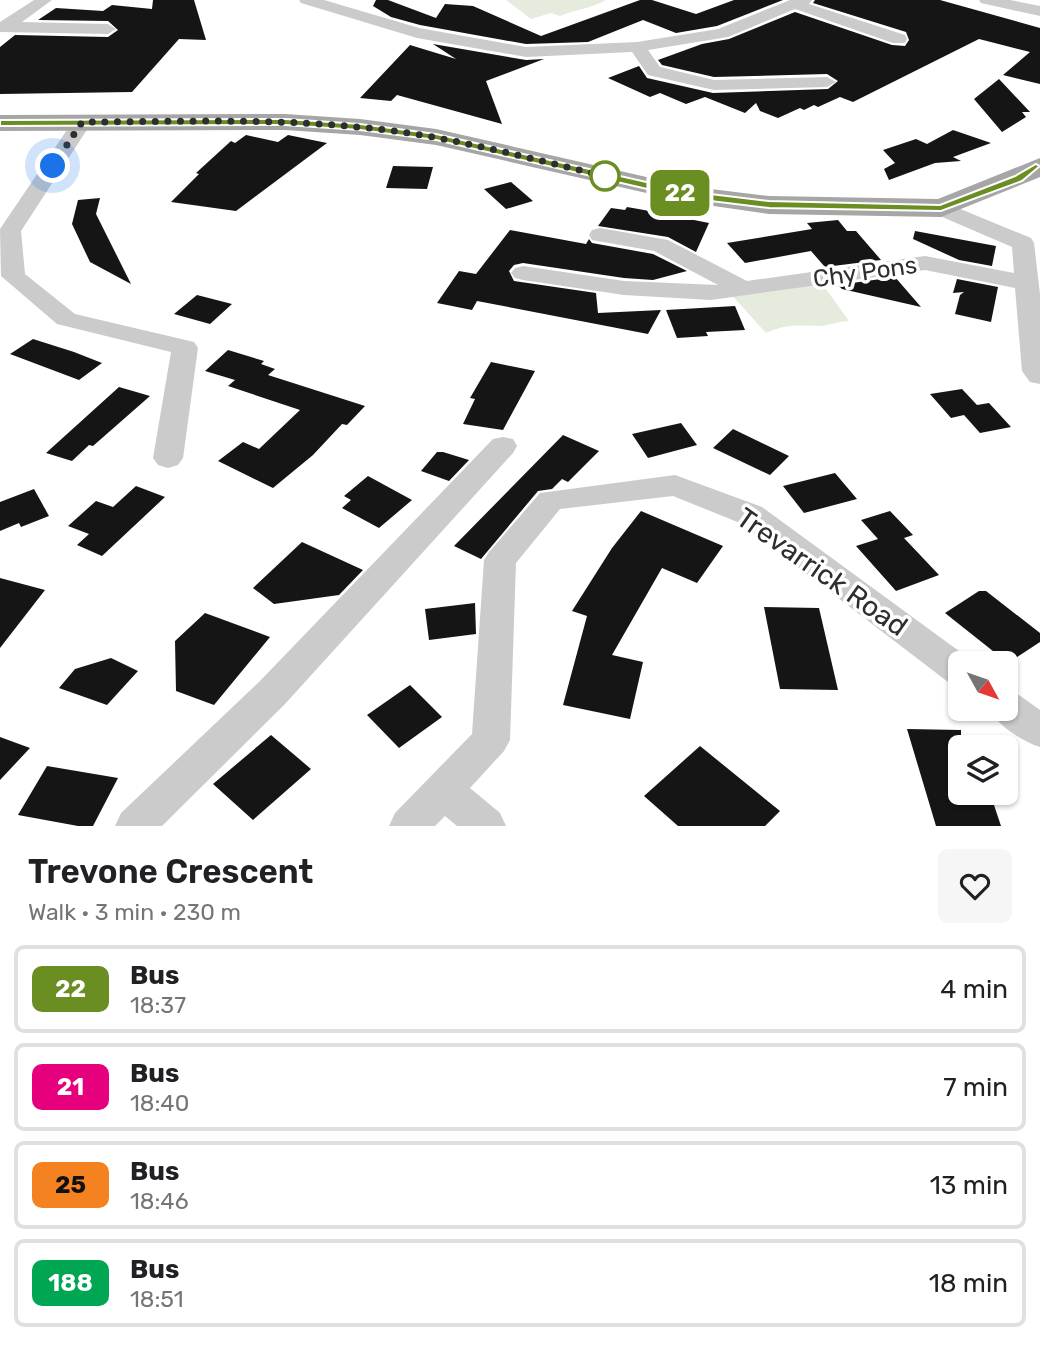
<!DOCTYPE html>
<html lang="en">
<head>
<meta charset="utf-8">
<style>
  :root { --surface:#fff; --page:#f6f6f6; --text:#202124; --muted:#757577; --line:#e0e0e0 }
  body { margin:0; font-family:Rubik,sans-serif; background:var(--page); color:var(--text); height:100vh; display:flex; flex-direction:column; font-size:26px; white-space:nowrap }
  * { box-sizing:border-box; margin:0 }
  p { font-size:23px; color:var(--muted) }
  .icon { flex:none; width:38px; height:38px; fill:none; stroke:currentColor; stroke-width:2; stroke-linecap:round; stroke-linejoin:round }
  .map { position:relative; height:826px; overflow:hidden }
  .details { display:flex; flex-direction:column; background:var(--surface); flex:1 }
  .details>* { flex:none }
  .badge { padding:0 14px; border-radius:10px; font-size:24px; line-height:46px }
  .needle { width:46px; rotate:130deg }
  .fabs { position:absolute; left:948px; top:651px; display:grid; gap:14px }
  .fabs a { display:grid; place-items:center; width:70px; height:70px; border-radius:10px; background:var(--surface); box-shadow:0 2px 5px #0004; font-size:35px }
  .you { position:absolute; width:35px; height:35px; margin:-18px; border:5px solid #fff; border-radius:50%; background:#1a73e8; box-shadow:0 0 0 10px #1a73e833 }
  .map>.badge { position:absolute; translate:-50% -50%; box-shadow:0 0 0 4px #fff }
  .round { display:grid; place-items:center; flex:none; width:74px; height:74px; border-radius:10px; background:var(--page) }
  .summary { display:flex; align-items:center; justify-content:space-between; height:119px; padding:0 28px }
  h1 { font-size:33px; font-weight:600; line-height:52px }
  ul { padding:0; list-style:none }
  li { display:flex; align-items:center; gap:21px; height:88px; margin:0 14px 10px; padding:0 14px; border:4px solid var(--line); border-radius:10px }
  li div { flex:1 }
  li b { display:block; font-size:26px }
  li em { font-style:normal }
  li .badge { min-width:77px; font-weight:700; text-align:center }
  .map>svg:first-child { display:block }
  .green { fill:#e5ebdd }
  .building { fill:#151515 }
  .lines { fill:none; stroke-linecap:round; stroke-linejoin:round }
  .minor { fill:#cbcbcb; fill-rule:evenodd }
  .major { fill:#a6a6a6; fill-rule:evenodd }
  .line { fill:#6b8e23; stroke:#fff; stroke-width:2 }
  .walk { stroke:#2e2e2e; stroke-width:7; stroke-dasharray:0 12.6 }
  .stop-dot { fill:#fff; stroke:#6b8e23; stroke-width:3.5 }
  .labels { text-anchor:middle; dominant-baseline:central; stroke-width:7; stroke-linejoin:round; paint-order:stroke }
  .street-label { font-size:24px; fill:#2e2e2e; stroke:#fff }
  .near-street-label { font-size:28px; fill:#2e2e2e; stroke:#fff }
</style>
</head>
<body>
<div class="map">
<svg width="1040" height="826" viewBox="0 0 1040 826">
  <rect width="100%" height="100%" fill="#fff"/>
  <!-- green -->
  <path class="green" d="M 506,0 L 606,0 C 590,9 577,9 560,16 L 551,13 L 531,19 Z
    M 818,278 L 849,321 C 839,321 831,325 821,326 C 796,326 790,323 766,333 L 728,291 Z"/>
  <!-- building -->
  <path class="building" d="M 153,0 L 194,0 L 206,40 L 179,39 L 132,92 L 0,94 L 0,47 L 15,35 L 108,37 L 118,30 L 108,21 L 38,20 L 56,8 L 103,11 L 112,5 L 152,9 Z
    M 376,0 L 388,0 L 436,18 L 445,4 L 473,6 L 541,36 L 640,0 L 652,0 L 696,14 L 734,0 L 783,0 L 717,26 L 676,33 L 643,20 L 588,42 L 526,44 L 420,25 L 391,17 L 373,6 Z
    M 815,0 L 940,0 L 1040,28 L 1040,84 L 1003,75 L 1030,52 L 979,39 L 853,102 L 840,97 L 818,107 L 814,105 L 804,110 L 800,108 L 778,118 L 760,111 L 756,103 L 745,113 L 705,97 L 686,104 L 660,93 L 650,97 L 608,78 L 639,66 L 647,78 L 713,93 L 828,89 L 838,81 L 827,74 L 714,77 L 662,65 L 658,60 L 702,44 L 729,39 L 795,12 L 892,45 L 905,46 L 909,40 L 906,32 L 813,3 Z
    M 433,44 L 526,60 L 544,59 L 486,81 L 502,124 L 397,95 L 391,101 L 360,98 L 410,45 L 456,59 Z
    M 999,79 L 1030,112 L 1022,112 L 1026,117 L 1002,132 L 974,99 Z
    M 953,130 L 991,143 L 953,157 L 961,161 L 935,163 L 889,180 L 884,169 L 895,163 L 883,150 L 916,139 L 927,144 Z
    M 246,135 L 278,142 L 288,135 L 327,143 L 236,211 L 171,202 L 199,174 L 196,173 L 231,141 L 235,143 Z
    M 393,166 L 433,167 L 427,189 L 386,188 Z
    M 511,182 L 533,201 L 506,209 L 484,189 Z
    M 100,198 L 96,214 L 131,284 L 90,262 L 72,224 L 78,200 Z
    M 627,207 L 644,210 L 709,223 L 696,252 L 668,237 L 598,226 L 611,208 L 625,210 Z
    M 838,220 L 847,231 L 856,231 L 881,260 L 825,267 L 811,251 L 745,263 L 727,243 L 812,229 L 807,223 Z
    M 510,230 L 586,244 L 589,239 L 592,243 L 653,254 L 687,271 L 653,280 L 624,278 L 523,263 L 514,265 L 509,271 L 514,281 L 596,293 L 598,313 L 661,310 L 648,334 L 477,301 L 472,310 L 437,303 L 459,271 L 476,274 Z
    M 915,231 L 996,246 L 992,266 L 959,260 L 913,239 Z
    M 895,277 L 921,307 L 842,289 L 838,285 Z
    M 957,279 L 998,287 L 991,322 L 955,314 L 960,295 L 964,292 L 953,293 Z
    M 197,295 L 232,304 L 210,324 L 174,314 Z
    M 735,306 L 745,330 L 706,332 L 708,336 L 677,338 L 666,310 Z
    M 33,339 L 74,352 L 102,363 L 79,380 L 10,354 Z
    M 228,350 L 264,361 L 261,364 L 275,369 L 268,375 L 365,406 L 347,425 L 342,424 L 313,455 L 273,488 L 218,461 L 243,442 L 259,449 L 300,410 L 228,386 L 235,380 L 205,371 Z
    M 491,362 L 535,371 L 503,430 L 463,424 L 475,399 L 470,398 Z
    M 119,387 L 150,396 L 93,446 L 89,445 L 72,461 L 46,453 Z
    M 962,389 L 977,405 L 989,403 L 1011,427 L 980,433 L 964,415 L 951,418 L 930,394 Z
    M 681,423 L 697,445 L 648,458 L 632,434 Z
    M 733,429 L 789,456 L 770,475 L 713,448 Z
    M 563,435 L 599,451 L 568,482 L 562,479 L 552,489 L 538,491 L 481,559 L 454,546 Z
    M 437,452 L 443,452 L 469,460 L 449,481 L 421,471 Z
    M 835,473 L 857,499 L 804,513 L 783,486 Z
    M 368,476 L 412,500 L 379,528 L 342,508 L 351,500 L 344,496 Z
    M 136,486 L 165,497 L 102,556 L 77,545 L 89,534 L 68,526 L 96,501 L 113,507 Z
    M 34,489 L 49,516 L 21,527 L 19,523 L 0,531 L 0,502 Z
    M 641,511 L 723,546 L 697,583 L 662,568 L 612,655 L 643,662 L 630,719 L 563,705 L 587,616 L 572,611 L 612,548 Z
    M 890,511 L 913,535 L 904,538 L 939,575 L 896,591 L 856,546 L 878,539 L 861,520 Z
    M 302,542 L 363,570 L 339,595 L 274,604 L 253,588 Z
    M 0,578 L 45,590 L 0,648 Z
    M 979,591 L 986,591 L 1040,633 L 1040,642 L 1008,663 L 945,613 Z
    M 475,603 L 476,634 L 429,640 L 425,609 Z
    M 764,607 L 819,608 L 838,690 L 780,689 Z
    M 205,613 L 270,637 L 214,705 L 176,691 L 175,641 Z
    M 111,658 L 138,671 L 107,705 L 59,688 L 75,669 Z
    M 410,685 L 442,717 L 399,748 L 367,715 Z
    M 907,729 L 961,730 L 961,793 L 990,793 L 1001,826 L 936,826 Z
    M 271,735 L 311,769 L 253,820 L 213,784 Z
    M 0,737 L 30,748 L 0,780 Z
    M 700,746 L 780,811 L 765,826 L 678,826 L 644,796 Z
    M 47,766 L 118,778 L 93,826 L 78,826 L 18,815 Z"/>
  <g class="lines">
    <!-- minor -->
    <path class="minor" d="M 34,0 L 52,0 L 22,22 L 108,24 L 116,29 L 108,34 L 0,32 L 0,22 Z
      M 299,0 L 324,0 L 419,28 L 526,47 L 637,42 L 718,29 L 790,0 L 812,0 L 809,4 L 905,35 L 907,39 L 905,43 L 893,43 L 795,9 L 728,37 L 648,50 L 660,67 L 714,80 L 827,77 L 836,82 L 827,87 L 714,90 L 648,75 L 632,52 L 526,57 L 417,38 L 301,3 Z
      M 979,0 L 1010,0 L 1040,6 L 1040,16 L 981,3 Z
      M 82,116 L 92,122 L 21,231 L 25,274 L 75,314 L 194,342 L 198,348 L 183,458 L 178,465 L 168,468 L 158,465 L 153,458 L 171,352 L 57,324 L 1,276 L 0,229 L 75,118 Z
      M 941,201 L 1031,238 L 1034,243 L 1040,294 L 1040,384 L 1030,382 L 1022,371 L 1015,288 L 925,270 L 711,300 L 624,295 L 523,280 L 515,278 L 511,273 L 515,268 L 523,266 L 624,281 L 718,285 L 654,251 L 592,240 L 589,235 L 592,230 L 600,228 L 668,240 L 747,281 L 925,256 L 1014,273 L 1012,247 L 933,213 L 930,208 L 933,203 Z
      M 503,437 L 513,439 L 517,446 L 513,453 L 285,704 L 162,826 L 115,826 L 121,813 L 259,682 L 493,439 Z
      M 675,475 L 762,507 L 974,662 L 961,663 L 961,686 L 948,682 L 740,523 L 673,496 L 560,509 L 516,563 L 510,740 L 504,751 L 470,788 L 500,813 L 506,826 L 457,826 L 445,816 L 435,826 L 389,826 L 395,813 L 472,734 L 484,560 L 489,552 L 540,493 Z
      M 1006,691 L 1019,695 L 1040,710 L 1040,747 C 1022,741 998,726 989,709 L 1006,709 Z"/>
    <!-- major -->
    <path class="major" d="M 285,114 L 360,119 L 436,129 L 686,186 L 769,196 L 938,199 L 1040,158 L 1040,177 L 941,217 L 769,214 L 686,202 L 436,145 L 360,135 L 285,130 L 0,131 L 0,115 Z"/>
  </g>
  <!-- line -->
  <path class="line" d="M 285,119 L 360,124 L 436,134 L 686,191 L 769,201 L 940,205 L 1015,176 L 1036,164 L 1040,166 L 1022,181 L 941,211 L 769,208 L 686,198 L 436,140 L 360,130 L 285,125 L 0,126 L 0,120 Z"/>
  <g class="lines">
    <!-- walk -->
    <path class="walk" d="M 53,166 L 82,122 C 174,122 267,118 358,127 C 443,134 526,158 609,177 L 605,176"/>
  </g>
  <!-- markers -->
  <circle class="stop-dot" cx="605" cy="176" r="14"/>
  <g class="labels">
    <!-- street labels -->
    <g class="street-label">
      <text transform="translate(865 272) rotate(-8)">Chy Pons</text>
    </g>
    <!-- near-street labels -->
    <g class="near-street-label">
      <text transform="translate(822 572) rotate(35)">Trevarrick Road</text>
    </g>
  </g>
</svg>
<div class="fabs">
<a><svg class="needle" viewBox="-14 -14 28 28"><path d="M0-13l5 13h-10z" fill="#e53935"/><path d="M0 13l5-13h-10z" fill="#757577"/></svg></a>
<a><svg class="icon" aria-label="layers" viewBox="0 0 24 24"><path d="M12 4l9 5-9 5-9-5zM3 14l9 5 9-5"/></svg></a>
</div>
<div class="you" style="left:53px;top:166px"></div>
<b class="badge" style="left:680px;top:193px;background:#6b8e23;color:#fff">22</b>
</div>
<section class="details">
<div class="summary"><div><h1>Trevone Crescent</h1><p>Walk · 3 min · 230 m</p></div><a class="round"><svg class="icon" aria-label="heart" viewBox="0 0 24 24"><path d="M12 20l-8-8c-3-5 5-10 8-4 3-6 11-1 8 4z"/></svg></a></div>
<ul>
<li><span class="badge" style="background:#6b8e23;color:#fff">22</span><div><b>Bus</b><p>18:37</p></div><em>4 min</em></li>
<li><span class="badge" style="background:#e6007e;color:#fff">21</span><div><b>Bus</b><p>18:40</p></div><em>7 min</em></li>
<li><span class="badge" style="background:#f58220;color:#111">25</span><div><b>Bus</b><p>18:46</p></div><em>13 min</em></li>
<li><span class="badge" style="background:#00a651;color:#fff">188</span><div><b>Bus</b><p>18:51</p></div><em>18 min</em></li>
</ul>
</section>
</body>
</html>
